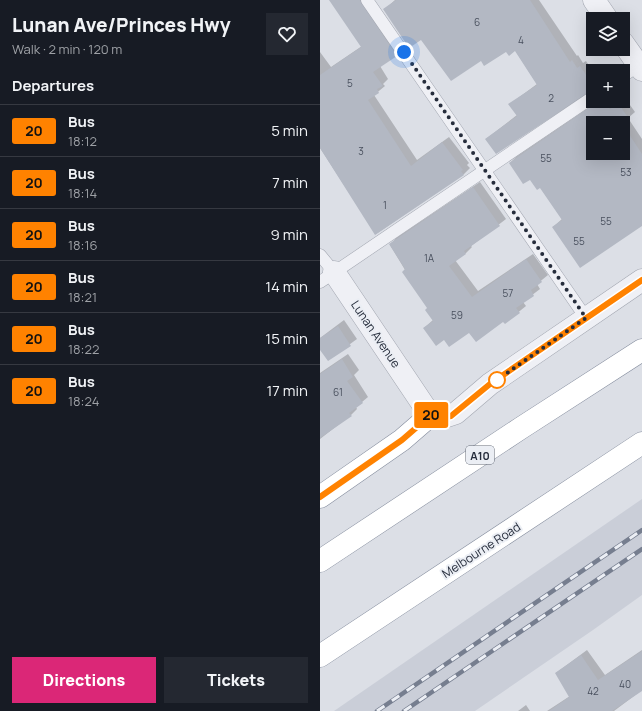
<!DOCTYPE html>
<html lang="en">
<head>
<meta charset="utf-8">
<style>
  :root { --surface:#171b24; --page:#242831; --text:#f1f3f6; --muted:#9ea1a6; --line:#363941; --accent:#db2777 }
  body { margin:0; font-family:Manrope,sans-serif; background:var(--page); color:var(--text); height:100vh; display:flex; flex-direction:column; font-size:15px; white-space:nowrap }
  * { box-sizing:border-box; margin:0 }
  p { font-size:13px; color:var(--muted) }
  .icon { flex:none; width:22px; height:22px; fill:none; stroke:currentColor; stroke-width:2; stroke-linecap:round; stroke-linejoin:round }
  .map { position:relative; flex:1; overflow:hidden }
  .drawer { display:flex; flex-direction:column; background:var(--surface); width:320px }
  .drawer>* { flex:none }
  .badge { padding:0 8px; border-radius:3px; font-size:14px; line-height:26px }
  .controls { position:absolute; left:266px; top:12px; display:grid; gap:8px }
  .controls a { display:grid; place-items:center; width:44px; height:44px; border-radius:0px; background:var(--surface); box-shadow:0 4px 16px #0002; font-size:20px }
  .you { position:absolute; width:20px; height:20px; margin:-10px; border:3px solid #fff; border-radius:50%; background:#1a73e8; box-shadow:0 0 0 6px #1a73e833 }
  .map>.badge { position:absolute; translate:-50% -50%; box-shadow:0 0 0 2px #fff }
  h2 { padding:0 12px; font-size:15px; line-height:36px }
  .round { display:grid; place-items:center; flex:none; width:42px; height:42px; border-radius:0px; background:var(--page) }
  .summary { display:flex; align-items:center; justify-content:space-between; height:68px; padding:0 12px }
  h1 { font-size:19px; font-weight:800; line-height:30px }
  .action { display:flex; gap:8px; margin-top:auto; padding:8px 12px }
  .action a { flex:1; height:46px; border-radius:0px; background:var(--accent); color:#fff; font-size:16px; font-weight:800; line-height:46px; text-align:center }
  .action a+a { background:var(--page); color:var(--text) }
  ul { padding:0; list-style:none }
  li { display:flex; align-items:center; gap:12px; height:52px; padding:0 12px; border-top:1px solid var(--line) }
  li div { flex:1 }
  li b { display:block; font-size:15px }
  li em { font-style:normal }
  li .badge { min-width:44px; font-weight:700; text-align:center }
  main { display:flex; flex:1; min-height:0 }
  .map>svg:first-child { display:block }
  .built { fill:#caced8 }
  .shadow { fill:#0003; fill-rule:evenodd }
  .building { fill:#b3b8c3 }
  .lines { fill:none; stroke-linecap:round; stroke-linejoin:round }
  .lane-casing { stroke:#a2a6b0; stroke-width:13 }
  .street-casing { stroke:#a2a6b0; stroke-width:23 }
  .highway-casing { stroke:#848c9d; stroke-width:23 }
  .lane { stroke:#eff0f5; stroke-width:12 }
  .street { stroke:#eff0f5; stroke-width:22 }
  .highway { stroke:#fff; stroke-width:22 }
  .rail-casing { stroke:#767e8f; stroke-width:4.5 }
  .rail { stroke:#ebeef4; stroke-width:3; stroke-dasharray:9; stroke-linecap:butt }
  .line-casing { stroke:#fff; stroke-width:9 }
  .line { stroke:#ff8200; stroke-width:6 }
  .walk { stroke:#262d3c; stroke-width:4; stroke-dasharray:0 7.2 }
  .stop-dot { fill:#fff; stroke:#ff8200; stroke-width:2 }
  .labels { text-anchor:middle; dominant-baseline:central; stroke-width:4; stroke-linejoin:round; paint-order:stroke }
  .number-label { font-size:10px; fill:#49505e }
  .shield { fill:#ebeef4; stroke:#616773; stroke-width:1 }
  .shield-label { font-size:11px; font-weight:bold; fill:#262d3c }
  .street-label { font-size:12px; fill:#262d3c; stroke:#ebeef4 }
</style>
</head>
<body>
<main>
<section class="drawer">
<div class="summary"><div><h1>Lunan Ave/Princes Hwy</h1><p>Walk · 2 min · 120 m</p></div><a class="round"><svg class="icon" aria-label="heart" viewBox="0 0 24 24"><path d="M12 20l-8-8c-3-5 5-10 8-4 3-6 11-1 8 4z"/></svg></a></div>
<h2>Departures</h2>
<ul>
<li><span class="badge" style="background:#ff8200;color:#111">20</span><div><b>Bus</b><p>18:12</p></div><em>5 min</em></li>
<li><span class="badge" style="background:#ff8200;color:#111">20</span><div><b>Bus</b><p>18:14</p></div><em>7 min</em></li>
<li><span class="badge" style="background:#ff8200;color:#111">20</span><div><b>Bus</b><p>18:16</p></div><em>9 min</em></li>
<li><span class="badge" style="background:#ff8200;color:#111">20</span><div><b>Bus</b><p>18:21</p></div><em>14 min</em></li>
<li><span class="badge" style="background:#ff8200;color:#111">20</span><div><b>Bus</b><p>18:22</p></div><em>15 min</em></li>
<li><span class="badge" style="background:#ff8200;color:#111">20</span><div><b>Bus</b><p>18:24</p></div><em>17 min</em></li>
</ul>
<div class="action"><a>Directions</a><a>Tickets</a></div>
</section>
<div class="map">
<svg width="322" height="711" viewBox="0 0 322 711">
  <rect width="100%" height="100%" fill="#dcdfe6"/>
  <!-- built -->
  <path class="built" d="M 322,499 L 322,595 L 273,630 L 155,711 L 14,711 Z"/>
  <!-- shadow -->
  <path class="shadow" d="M 11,0 L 48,0 L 82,49 L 60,66 L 68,79 L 63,84 L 65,86 L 54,95 L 97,160 L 129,137 L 149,163 L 147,165 L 150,168 L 144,174 L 56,234 L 0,148 L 0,52 L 11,67 L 42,46 Z
    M 75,0 L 219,0 L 257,56 L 258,55 L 263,63 L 266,61 L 273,71 L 273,89 L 166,139 L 197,115 L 190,104 L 217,84 L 195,50 L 187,50 L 161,60 L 101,38 L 64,10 Z
    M 305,98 L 315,112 L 308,118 L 322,139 L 322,225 L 233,227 L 242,219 L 220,187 L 190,163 L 196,157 L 279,101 L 294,101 L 296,104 L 303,101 ZM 273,123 L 303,123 L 303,153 L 273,153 Z
    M 160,182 L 186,219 L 151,246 L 152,247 L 146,253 L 135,260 L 158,291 L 213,254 L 228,275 L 217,284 L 220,289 L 203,302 L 206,306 L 185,323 L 184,321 L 124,339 L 104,328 L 113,320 L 108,308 L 70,245 L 76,238 Z
    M 24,320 L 37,339 L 8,360 L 0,348 L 0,338 Z
    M 28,354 L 39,370 L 34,375 L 48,397 L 36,407 L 37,409 L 31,415 L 0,439 L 0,373 Z
    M 267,650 L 285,675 L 322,650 L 322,690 L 294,711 L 227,711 L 250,696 L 236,673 Z
    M 206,705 L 210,711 L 198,711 Z"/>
  <!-- building -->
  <path class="building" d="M 9,0 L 40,0 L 77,56 L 53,72 L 63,86 L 57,89 L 59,93 L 48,100 L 91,166 L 122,142 L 143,170 L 141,171 L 144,175 L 55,235 L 0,148 L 0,75 L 41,47 Z
    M 76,0 L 210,0 L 250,62 L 252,60 L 257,68 L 260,66 L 273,85 L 273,90 L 176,154 L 165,139 L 197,116 L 188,104 L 217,85 L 195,51 L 189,56 L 186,52 L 164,66 L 161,61 L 131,81 L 101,40 L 89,48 L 63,9 Z
    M 279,101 L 284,101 L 290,109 L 298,103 L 309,119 L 303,123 L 273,123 L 273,153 L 303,153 L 303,125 L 322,154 L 322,226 L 260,268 L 232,227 L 242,220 L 220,188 L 217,190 L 210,180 L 203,184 L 189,163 Z
    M 153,187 L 180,226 L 144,251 L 146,254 L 129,266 L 152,297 L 206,259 L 222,282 L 211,290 L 214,296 L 196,308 L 200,313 L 185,324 L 183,322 L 156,342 L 149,333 L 129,347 L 124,340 L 116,346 L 103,328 L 113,321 L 105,310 L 107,308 L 82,272 L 85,269 L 69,244 Z
    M 18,326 L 31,346 L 8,361 L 0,350 L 0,338 Z
    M 22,359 L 33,377 L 27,381 L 43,403 L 29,413 L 32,416 L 0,438 L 0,374 Z
    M 322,651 L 322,691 L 292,711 L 229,711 L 249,697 L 235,673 L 261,655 L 278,680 Z"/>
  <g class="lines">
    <!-- lane casing -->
    <g class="lane-casing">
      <path id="lane" d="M 47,0 L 266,318
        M 303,76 L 322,63
        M 0,255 L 14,272
        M 0,282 L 273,97"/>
    </g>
    <!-- street casing -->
    <g class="street-casing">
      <path id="street" d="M 274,0 L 287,19
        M 303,43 L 322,70
        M 14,272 L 106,409 L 112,414 L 121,418 L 136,413 L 170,384 L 322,280"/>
    </g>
    <!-- highway casing -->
    <g class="highway-casing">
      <path id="highway" d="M 0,497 L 82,440 L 112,414
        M 0,561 L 201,428 L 322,350
        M 0,656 L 322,443"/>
    </g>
    <!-- lane -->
    <use href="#lane" class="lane"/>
    <!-- street -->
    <use href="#street" class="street"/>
    <!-- highway -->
    <use href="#highway" class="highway"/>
    <!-- rail casing -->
    <g class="rail-casing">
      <path id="rail" d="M 57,711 L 322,530
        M 84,711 L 322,549"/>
    </g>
    <!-- rail -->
    <use href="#rail" class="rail"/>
  </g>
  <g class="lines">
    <!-- line casing -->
    <g class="line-casing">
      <path id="line" d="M 0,497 L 82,440 L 112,414 L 121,418 L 131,416 L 170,384 L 322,280"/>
    </g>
    <!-- line -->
    <use href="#line" class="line"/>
    <!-- walk -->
    <path class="walk" d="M 84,52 L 266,318 L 177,380"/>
  </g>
  <!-- markers -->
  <circle class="stop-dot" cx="177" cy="380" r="8"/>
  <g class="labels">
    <!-- number labels -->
    <g class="number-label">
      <text x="157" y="22">6</text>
      <text x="201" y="40">4</text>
      <text x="30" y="83">5</text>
      <text x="231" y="98">2</text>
      <text x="41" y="151">3</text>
      <text x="226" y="158">55</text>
      <text x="306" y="172">53</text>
      <text x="65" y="205">1</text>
      <text x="286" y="221">55</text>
      <text x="259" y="241">55</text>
      <text x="109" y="258">1A</text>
      <text x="188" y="293">57</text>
      <text x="137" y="315">59</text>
      <text x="18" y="392">61</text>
      <text x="305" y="684">40</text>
      <text x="273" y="691">42</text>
    </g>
    <!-- shield labels -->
    <rect class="shield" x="146" y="446" width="28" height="18" rx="3"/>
    <g class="shield-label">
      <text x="160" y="455">A10</text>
    </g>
    <!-- street labels -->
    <g class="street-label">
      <text transform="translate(56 334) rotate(56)">Lunan Avenue</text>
      <text transform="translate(161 550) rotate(-33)">Melbourne Road</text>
    </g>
  </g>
</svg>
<div class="controls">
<a><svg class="icon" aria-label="layers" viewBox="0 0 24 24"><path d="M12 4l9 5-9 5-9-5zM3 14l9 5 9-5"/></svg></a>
<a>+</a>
<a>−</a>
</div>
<div class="you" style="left:84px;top:52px"></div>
<b class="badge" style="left:111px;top:415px;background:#ff8200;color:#111">20</b>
</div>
</main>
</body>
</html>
